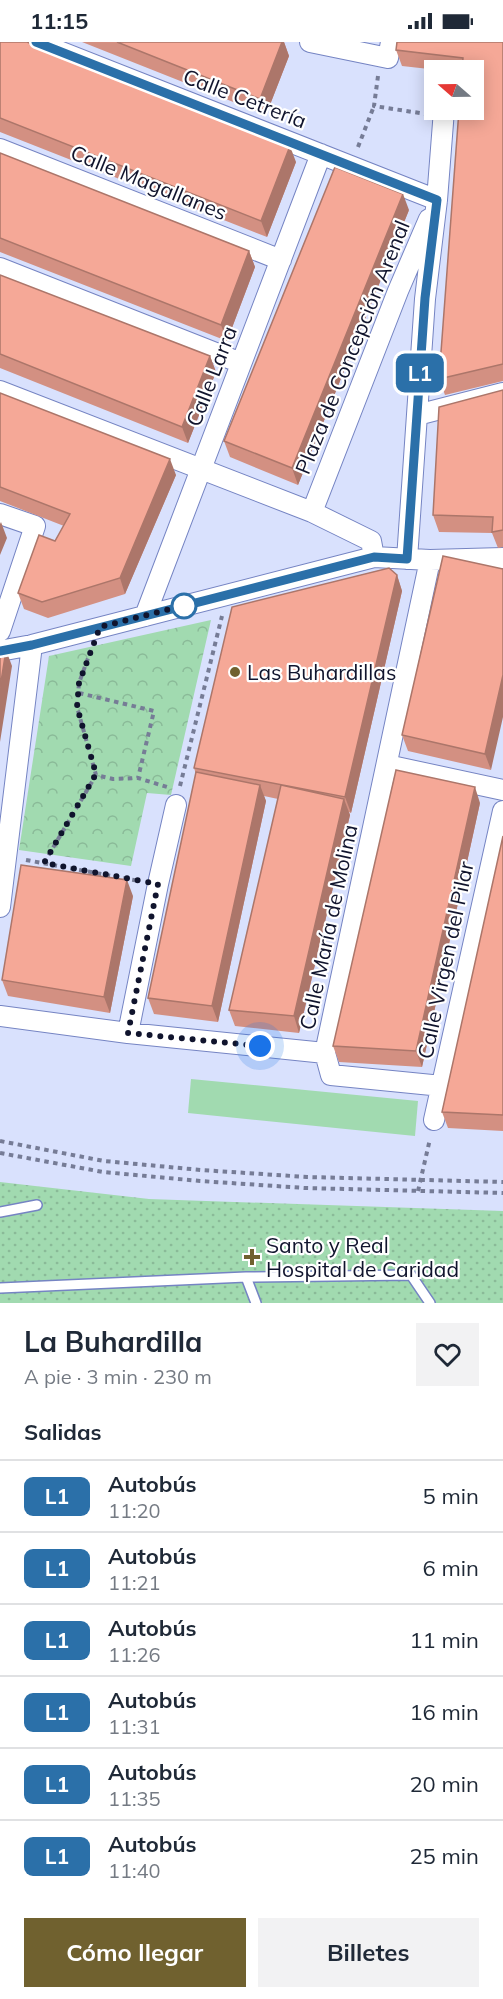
<!DOCTYPE html>
<html lang="es">
<head>
<meta charset="utf-8">
<style>
  :root { --surface:#fff; --page:#f2f2f3; --text:#1f2937; --muted:#747a83; --line:#e0e1e3; --accent:#70612f }
  body { margin:0; font-family:Mulish,sans-serif; background:var(--page); color:var(--text); height:100vh; display:flex; flex-direction:column; font-size:22px; white-space:nowrap }
  * { box-sizing:border-box; margin:0 }
  p { font-size:20px; color:var(--muted) }
  .icon { flex:none; width:33px; height:33px; fill:none; stroke:currentColor; stroke-width:2; stroke-linecap:round; stroke-linejoin:round }
  .map { position:relative; height:1261px; overflow:hidden }
  .side { display:flex; flex-direction:column; background:var(--surface); flex:1 }
  .side>* { flex:none }
  .badge { padding:0 12px; border-radius:9px; font-size:21px; line-height:39px }
  .needle { width:39px; rotate:290deg }
  .tools { position:absolute; left:424px; top:18px; display:grid; gap:12px }
  .tools a { display:grid; place-items:center; width:60px; height:60px; border-radius:0px; background:var(--surface); box-shadow:0 3px 15px #0003; font-size:30px }
  .you { position:absolute; width:30px; height:30px; margin:-15px; border:4px solid #fff; border-radius:50%; background:#1a73e8; box-shadow:0 0 0 9px #1a73e833 }
  .map>.badge { position:absolute; translate:-50% -50%; box-shadow:0 0 0 3px #fff }
  h2 { padding:0 24px; font-size:22px; line-height:54px }
  .round { display:grid; place-items:center; flex:none; width:63px; height:63px; border-radius:0px; background:var(--page) }
  .headline { display:flex; align-items:center; justify-content:space-between; height:102px; padding:0 24px }
  h1 { font-size:28px; font-weight:700; line-height:45px }
  .button { display:flex; gap:12px; margin-top:auto; padding:12px 24px }
  .button a { flex:1; height:69px; border-radius:0px; background:var(--accent); color:#fff; font-size:24px; font-weight:700; line-height:69px; text-align:center }
  .button a+a { background:var(--page); color:var(--text) }
  ul { padding:0; list-style:none }
  li { display:flex; align-items:center; gap:18px; height:72px; padding:0 24px; border-top:2px solid var(--line) }
  li div { flex:1 }
  li b { display:block; font-size:22px }
  li em { font-style:normal }
  li .badge { min-width:66px; font-weight:700; text-align:center }
  .status { display:flex; justify-content:space-between; align-items:center; height:42px; padding:0 30px; background:var(--surface); direction:ltr }
  .status svg { height:16px; fill:currentColor }
  .map>svg:first-child { display:block }
  .grass { fill:url(#grass-dots) }
  .forest { fill:url(#forest-crowns) }
  .pitch { fill:#a1dab0 }
  .lines { fill:none; stroke-linecap:round; stroke-linejoin:round }
  .lane-casing { stroke:#7584c3; stroke-width:12 }
  .street-casing { stroke:#7584c3; stroke-width:22 }
  .path { stroke:#767c96; stroke-width:4; stroke-dasharray:4.5 4.5; stroke-linecap:butt }
  .lane { stroke:#fff; stroke-width:9 }
  .street { stroke:#fff; stroke-width:20 }
  .wall { fill:#d39082 }
  .shaded-wall { fill:#ac766a }
  .building { fill:#f5a897; stroke:#ac766a; stroke-width:1.5 }
  .line-casing { stroke:#fff; stroke-width:14 }
  .line { stroke:#2b70a9; stroke-width:9 }
  .walk { stroke:#10142d; stroke-width:6; stroke-dasharray:0 10.8 }
  .stop-dot { fill:#fff; stroke:#2b70a9; stroke-width:3 }
  .poi-dot { fill:#70612f; stroke:#fff; stroke-width:2 }
  .labels { text-anchor:middle; dominant-baseline:central; stroke-width:4.5; stroke-linejoin:round; paint-order:stroke }
  .street-label { font-size:21px; fill:#10142d; stroke:#fff }
  .poi-label { font-size:21px; fill:#10142d; stroke:#fff; text-anchor:start }
</style>
</head>
<body>
<div class="status"><b>11:15</b><svg viewBox="0 0 49 12"><path d="M0 12V9h3v3zM5 12V6h3v6zM10 12V3h3v9zM15 12V0h3v12zM26 1h20v11H26zM47 4h2v5h-2z"/></svg></div>
<div class="map">
<svg width="503" height="1261" viewBox="0 0 503 1261">
  <defs>
    <pattern id="grass-dots" width="8" height="8" patternUnits="userSpaceOnUse" patternTransform="scale(1.5)"><rect width="8" height="8" fill="#a1dab0"/><path d="M2 2h.1M6 6h.1" fill="none" stroke="#8aba98" stroke-width="1.8" stroke-linecap="round"/></pattern>
    <pattern id="forest-crowns" width="20" height="18" patternUnits="userSpaceOnUse" patternTransform="scale(1.5)"><rect width="20" height="18" fill="#a1dab0"/><path d="M2 6a3 3 0 1 1 6 0M12 15a3 3 0 1 1 6 0" fill="none" stroke="#8aba98"/></pattern>
  </defs>
  <rect width="100%" height="100%" fill="#d9e1fd"/>
  <!-- grass -->
  <path class="grass" d="M 0,1140 L 149,1157 L 503,1169 L 503,1261 L 0,1261 Z"/>
  <!-- forest -->
  <path class="forest" d="M 211,578 L 171,753 L 147,751 L 131,824 L 19,808 L 49,614 Z"/>
  <!-- pitch -->
  <path class="pitch" d="M 191,1037 L 418,1059 L 415,1094 L 188,1071 Z"/>
  <g class="lines">
    <!-- lane casing -->
    <g class="lane-casing">
      <path id="lane" d="M 0,1170 L 37,1163
        M 246,1235 L 256,1261
        M 0,1246 L 246,1235 L 411,1233 L 430,1261"/>
    </g>
    <!-- street casing -->
    <g class="street-casing">
      <path id="street" d="M 36,0 L 437,158
        M 310,0 L 388,16 L 391,0
        M 0,107 L 281,218
        M 0,226 L 241,321
        M 0,349 L 312,470 L 371,499 L 374,515
        M 417,373 L 503,351
        M 312,470 L 398,249 L 429,177
        M 0,472 L 35,484 L 0,589
        M 407,517 L 425,257 L 437,158 L 444,68
        M 145,574 L 321,112
        M 0,609 L 32,603 L 374,515 L 430,518 L 503,516
        M 387,723 L 503,748
        M 0,865 L 32,603
        M 0,974 L 128,991 L 325,1011 L 430,518
        M 128,991 L 158,842 L 176,763
        M 325,1011 L 331,1033 L 442,1044
        M 434,1078 L 503,769"/>
    </g>
    <!-- path -->
    <path class="path" d="M 378,34 L 374,64 L 426,72
      M 358,105 L 374,64
      M 91,608 L 79,641 L 77,665 L 96,733 L 113,737 L 138,736 L 167,745
      M 79,651 L 154,669 L 138,736
      M 180,744 L 222,574
      M 26,818 L 139,839
      M 44,821 L 96,733
      M 0,1099 L 104,1119 L 201,1128 L 307,1135 L 503,1140
      M 0,1111 L 103,1130 L 200,1139 L 305,1146 L 503,1151
      M 418,1149 L 430,1097"/>
    <!-- lane -->
    <use href="#lane" class="lane"/>
    <!-- street -->
    <use href="#street" class="street"/>
  </g>
  <!-- wall -->
  <path class="wall" d="M 0,0 L 296,120 L 267,195 L 0,90 Z
    M 82,0 L 284,0 L 289,14 L 266,73 Z
    M 503,0 L 503,339 L 445,353 L 439,337 L 474,28 L 438,28 L 402,24 L 396,8 Z
    M 0,111 L 249,209 L 255,225 L 227,299 L 0,210 Z
    M 409,168 L 298,443 L 230,415 L 224,399 Z
    M 0,233 L 210,314 L 216,330 L 188,401 L 0,326 Z
    M 503,348 L 503,505 L 498,506 L 492,491 L 439,490 L 433,473 Z
    M 0,351 L 176,433 L 125,552 L 48,576 L 24,567 L 18,551 L 55,499 L 64,484 L 0,459 Z
    M 443,514 L 491,728 L 408,709 L 402,693 Z
    M 397,533 L 402,549 L 351,771 L 349,770 L 350,773 L 299,991 L 235,984 L 229,968 L 278,757 L 264,754 L 266,759 L 218,980 L 154,972 L 148,956 L 196,732 L 194,726 Z
    M 480,761 L 422,1025 L 339,1020 L 333,1004 Z
    M 503,794 L 503,1089 L 448,1086 L 442,1070 Z
    M 133,854 L 110,971 L 8,954 L 2,938 Z"/>
  <!-- shaded-wall -->
  <path class="shaded-wall" d="M 282,0 L 284,0 L 289,14 L 266,73 L 260,57 Z
    M 290,104 L 296,120 L 267,195 L 261,179 Z
    M 403,152 L 409,168 L 298,443 L 292,426 Z
    M 249,209 L 255,225 L 227,299 L 221,283 Z
    M 210,314 L 216,330 L 188,401 L 182,385 Z
    M 170,417 L 176,433 L 125,552 L 120,536 Z
    M 1,480 L 7,496 L 0,513 L 0,482 Z
    M 397,533 L 402,549 L 351,771 L 345,755 Z
    M 6,608 L 12,624 L 0,700 L 0,646 Z
    M 503,633 L 503,675 L 491,728 L 485,712 Z
    M 260,743 L 266,759 L 218,980 L 212,964 Z
    M 475,745 L 480,761 L 422,1025 L 416,1009 Z
    M 344,757 L 350,773 L 299,991 L 294,974 Z
    M 127,838 L 133,854 L 110,971 L 104,955 Z"/>
  <!-- building -->
  <path class="building" d="M 0,0 L 27,0 L 290,104 L 261,179 L 0,76 Z
    M 117,0 L 282,0 L 260,57 Z
    M 397,0 L 503,0 L 503,322 L 439,337 L 459,68 L 474,68 L 474,28 L 462,28 L 463,16 L 396,8 Z
    M 0,111 L 249,209 L 221,283 L 0,196 Z
    M 335,125 L 403,152 L 292,426 L 224,399 Z
    M 0,233 L 210,314 L 182,385 L 0,312 Z
    M 503,348 L 503,488 L 492,490 L 493,475 L 433,473 L 439,365 Z
    M 0,351 L 170,417 L 120,536 L 42,560 L 18,551 L 39,493 L 55,499 L 70,472 L 0,445 Z
    M 443,514 L 503,527 L 503,633 L 485,712 L 402,693 Z
    M 389,526 L 397,533 L 345,755 L 194,726 L 232,565 Z
    M 0,606 L 6,608 L 0,646 Z
    M 396,728 L 475,745 L 416,1009 L 333,1004 Z
    M 196,730 L 260,743 L 212,964 L 148,956 Z
    M 281,743 L 344,757 L 294,974 L 229,968 Z
    M 503,794 L 503,1073 L 442,1070 Z
    M 21,823 L 127,838 L 104,955 L 2,938 Z"/>
  <g class="lines">
    <!-- line casing -->
    <g class="line-casing">
      <path id="line" d="M 0,609 L 32,603 L 374,515 L 407,517 L 425,256 L 437,158 L 36,0"/>
    </g>
    <!-- line -->
    <use href="#line" class="line"/>
    <!-- walk -->
    <path class="walk" d="M 184,564 L 186,563 L 100,585 L 79,641 L 77,665 L 96,732 L 44,821 L 158,842 L 128,991 L 260,1004"/>
  </g>
  <!-- markers -->
  <circle class="stop-dot" cx="184" cy="564" r="12"/>
  <g class="poi-dot">
    <circle cx="235" cy="630" r="6"/>
    <path d="M249 1206h6v6h6v6h-6v6h-6v-6h-6v-6h6z"/>
  </g>
  <g class="labels">
    <!-- street labels -->
    <g class="street-label">
      <text transform="translate(245 56) rotate(21)">Calle Cetrería</text>
      <text transform="translate(149 140) rotate(22)">Calle Magallanes</text>
      <text transform="translate(352 305) rotate(-68)">Plaza de Concepción Arenal</text>
      <text transform="translate(211 334) rotate(-69)">Calle Larra</text>
      <text transform="translate(328 885) rotate(-78)">Calle María de Molina</text>
      <text transform="translate(445 918) rotate(-78)">Calle Virgen del Pilar</text>
    </g>
    <!-- poi labels -->
    <g class="poi-label">
      <text x="247" y="630">Las Buhardillas</text>
      <text x="266" y="1203">Santo y Real<tspan x="266" dy="24">Hospital de Caridad</tspan></text>
    </g>
  </g>
</svg>
<div class="tools">
<a><svg class="needle" viewBox="-14 -14 28 28"><path d="M0-13l5 13h-10z" fill="#e53935"/><path d="M0 13l5-13h-10z" fill="#747a83"/></svg></a>
</div>
<div class="you" style="left:260px;top:1004px"></div>
<b class="badge" style="left:420px;top:331px;background:#2b70a9;color:#fff">L1</b>
</div>
<section class="side">
<div class="headline"><div><h1>La Buhardilla</h1><p>A pie · 3 min · 230 m</p></div><a class="round"><svg class="icon" aria-label="heart" viewBox="0 0 24 24"><path d="M12 20l-8-8c-3-5 5-10 8-4 3-6 11-1 8 4z"/></svg></a></div>
<h2>Salidas</h2>
<ul>
<li><span class="badge" style="background:#2b70a9;color:#fff">L1</span><div><b>Autobús</b><p>11:20</p></div><em>5 min</em></li>
<li><span class="badge" style="background:#2b70a9;color:#fff">L1</span><div><b>Autobús</b><p>11:21</p></div><em>6 min</em></li>
<li><span class="badge" style="background:#2b70a9;color:#fff">L1</span><div><b>Autobús</b><p>11:26</p></div><em>11 min</em></li>
<li><span class="badge" style="background:#2b70a9;color:#fff">L1</span><div><b>Autobús</b><p>11:31</p></div><em>16 min</em></li>
<li><span class="badge" style="background:#2b70a9;color:#fff">L1</span><div><b>Autobús</b><p>11:35</p></div><em>20 min</em></li>
<li><span class="badge" style="background:#2b70a9;color:#fff">L1</span><div><b>Autobús</b><p>11:40</p></div><em>25 min</em></li>
</ul>
<div class="button"><a>Cómo llegar</a><a>Billetes</a></div>
</section>
</body>
</html>
